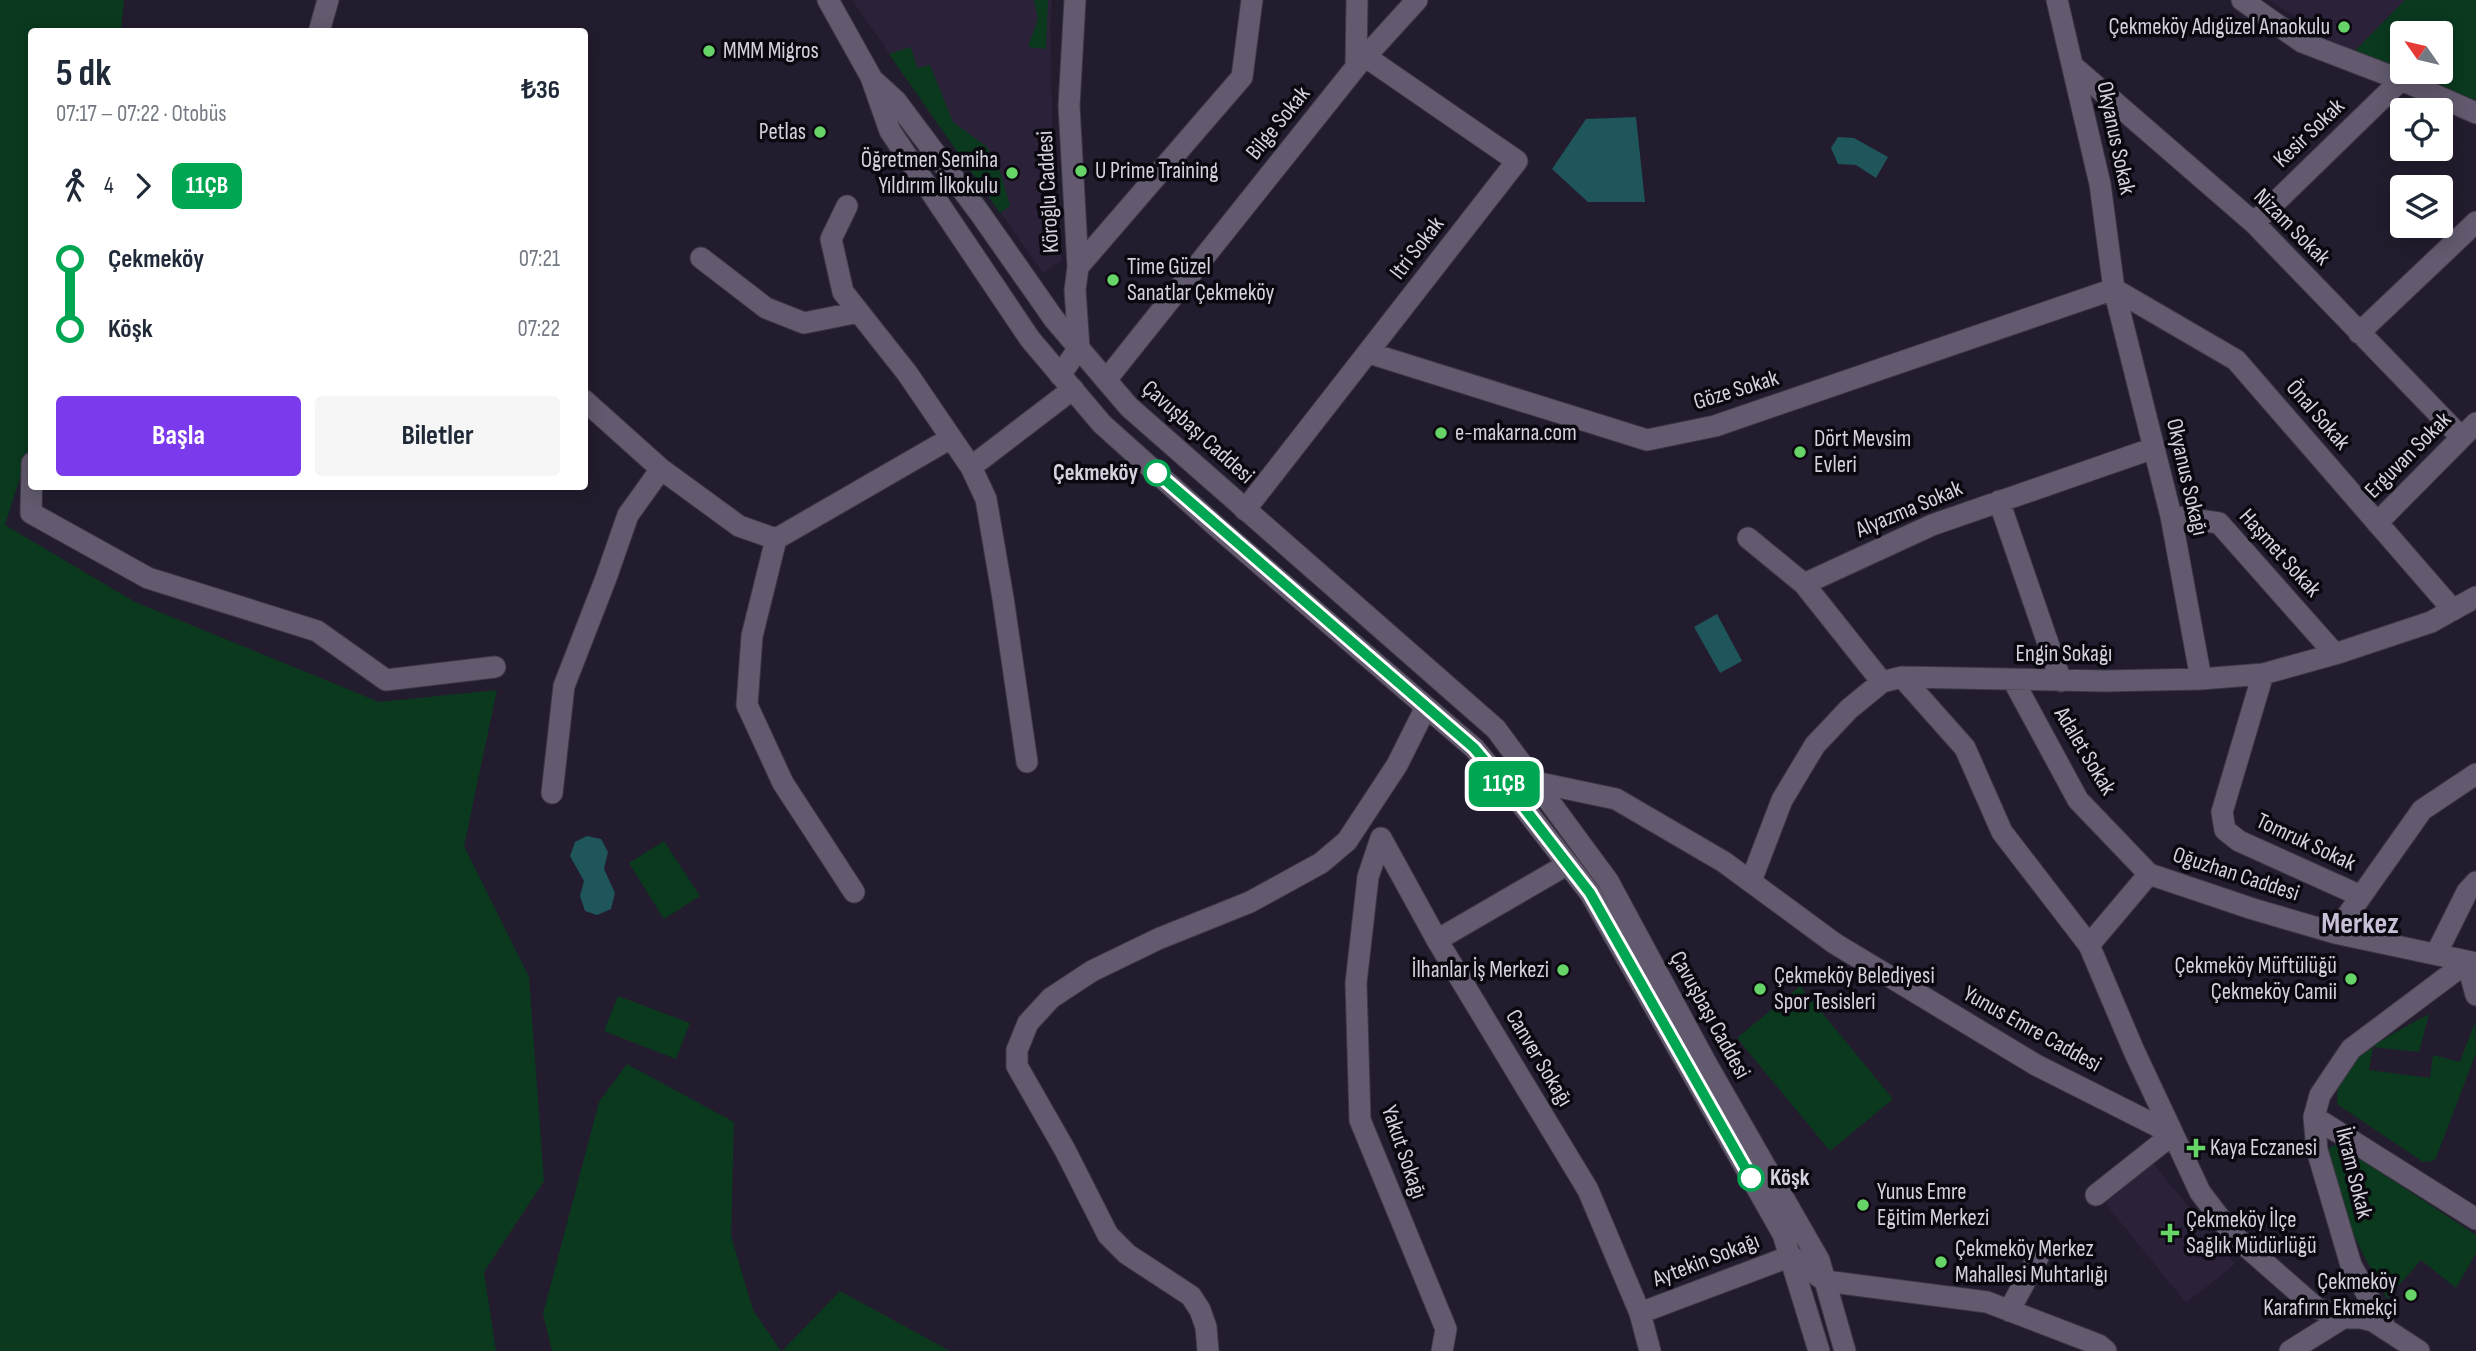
<!DOCTYPE html>
<html lang="tr">
<head>
<meta charset="utf-8">
<style>
  :root { --surface:#fff; --page:#f6f6f7; --text:#1f2937; --muted:#747a83; --accent:#7c3aed }
  body { margin:0; font-family:"Sofia Sans Condensed",sans-serif; background:var(--page); color:var(--text); height:100vh; display:flex; flex-direction:column; font-size:26px; white-space:nowrap }
  * { box-sizing:border-box; margin:0 }
  p { font-size:23px; color:var(--muted) }
  .icon { flex:none; width:38px; height:38px; fill:none; stroke:currentColor; stroke-width:2; stroke-linecap:round; stroke-linejoin:round }
  .map { position:relative; flex:1; overflow:hidden }
  .drawer { position:absolute; left:28px; top:28px; width:560px; height:462px; display:flex; flex-direction:column; background:var(--surface); border-radius:7px; box-shadow:0 4px 18px #0003 }
  .drawer>* { flex:none }
  .badge { padding:0 14px; border-radius:10px; font-size:24px; line-height:46px }
  .needle { width:46px; rotate:304deg }
  .fabs { position:absolute; left:2390px; top:21px; display:grid; gap:14px }
  .fabs a { display:grid; place-items:center; width:63px; height:63px; border-radius:7px; background:var(--surface); box-shadow:0 4px 18px #0003; font-size:35px }
  .map>.badge { position:absolute; translate:-50% -50%; box-shadow:0 0 0 4px #fff }
  .legs { display:flex; align-items:center; gap:10px; height:77px; padding:0 28px; font-size:23px }
  .legs p { margin-inline-start:auto }
  .overview { display:flex; align-items:center; justify-content:space-between; height:119px; padding:0 28px }
  h1 { font-size:38px; font-weight:700; line-height:52px }
  .cta { display:flex; gap:14px; margin-top:auto; padding:14px 28px }
  .cta a { flex:1; height:80px; border-radius:7px; background:var(--accent); color:#fff; font-size:28px; font-weight:700; line-height:80px; text-align:center }
  .cta a+a { background:var(--page); color:var(--text) }
  ul { padding:0 28px; list-style:none }
  li { display:flex; align-items:center; gap:24px; height:70px; font-size:26px }
  li i { display:grid; place-items:center; width:10px; height:100%; margin:0 9px; background:currentColor }
  li i::after { content:''; width:18px; height:18px; margin:-9px; border:5px solid; border-radius:50%; background:var(--surface) }
  li p { margin-inline-start:auto }
  li:first-child i { background:linear-gradient(#0000 50%,currentColor 0) }
  li:last-child i { background:linear-gradient(currentColor 50%,#0000 0) }
  .map>svg:first-child { display:block }
  .built { fill:#2b2139 }
  .green { fill:#0a391e; fill-rule:evenodd }
  .water { fill:#1e565b }
  .lines { fill:none; stroke-linecap:round; stroke-linejoin:round }
  .street-casing { stroke:#3d3745; stroke-width:23 }
  .secondary-casing { stroke:#3d3745; stroke-width:23 }
  .street { stroke:#635a6f; stroke-width:21 }
  .secondary { stroke:#635a6f; stroke-width:21 }
  .line-1-casing { stroke:#fff; stroke-width:16 }
  .line-1 { stroke:#00a651; stroke-width:10 }
  .poi-dot { fill:#66d467; stroke:#0b0810; stroke-width:2.5 }
  .stop-1-dot { fill:#fff; stroke:#00a651; stroke-width:3.5 }
  .labels { text-anchor:middle; dominant-baseline:central; stroke-width:7; stroke-linejoin:round; paint-order:stroke }
  .poi-label { font-size:23px; fill:#d6d1de; stroke:#0b0810; text-anchor:start }
  .street-label { font-size:23px; fill:#d6d1de; stroke:#0b0810 }
  .stop-label { font-size:23px; font-weight:bold; fill:#d6d1de; stroke:#0b0810; text-anchor:end }
  .district-label { font-size:30px; font-weight:bold; fill:#c9c0d8; stroke:#0b0810 }
</style>
</head>
<body>
<div class="map">
<svg width="2476" height="1351" viewBox="0 0 2476 1351">
  <rect width="100%" height="100%" fill="#231c2e"/>
  <!-- built -->
  <path class="built" d="M 852,0 L 1052,0 L 1050,23 L 1055,229 L 1062,260 L 1043,273 Z
    M 2269,0 L 2405,0 L 2352,54 Z
    M 2153,1163 L 2235,1264 L 2186,1303 L 2105,1203 Z"/>
  <!-- green -->
  <path class="green" d="M 0,0 L 124,0 L 121,31 L 32,32 L 31,443 L 5,525 L 135,602 L 379,702 L 497,690 L 464,846 L 529,977 L 544,1181 L 484,1272 L 496,1351 L 0,1351 Z
    M 1034,0 L 1048,0 L 1046,49 L 1028,47 L 1038,19 Z
    M 2405,0 L 2476,0 L 2476,100 L 2352,54 ZM 2403,33 L 2441,33 L 2441,72 L 2403,72 Z
    M 911,47 L 917,68 L 930,65 L 953,122 L 987,147 L 999,167 L 1010,206 L 1000,213 L 889,54 Z
    M 664,841 L 700,896 L 664,919 L 629,863 Z
    M 1800,986 L 1893,1099 L 1830,1151 L 1737,1038 Z
    M 618,996 L 690,1023 L 676,1059 L 604,1031 Z
    M 2429,1014 L 2419,1052 L 2373,1047 L 2369,1070 L 2430,1078 L 2433,1055 L 2460,1062 L 2475,1022 L 2476,1053 L 2436,1158 L 2432,1161 L 2423,1162 L 2337,1104 C 2337,1097 2337,1089 2339,1082 C 2346,1055 2406,1027 2429,1014 Z
    M 627,1064 L 734,1122 L 731,1236 L 753,1310 L 781,1351 L 552,1351 L 543,1314 L 599,1102 Z
    M 2337,1144 L 2476,1235 L 2476,1253 L 2456,1288 L 2421,1260 L 2387,1299 C 2367,1260 2327,1193 2328,1149 Z
    M 840,1291 L 950,1351 L 782,1351 Z"/>
  <!-- water -->
  <path class="water" d="M 1636,117 L 1645,202 L 1588,202 L 1552,169 L 1586,119 Z
    M 1838,137 L 1854,138 L 1888,157 L 1876,178 L 1856,165 L 1838,164 L 1831,148 Z
    M 1717,614 L 1742,661 L 1720,673 L 1694,627 Z
    M 587,836 L 601,839 L 608,852 L 604,869 L 615,893 L 611,909 L 597,915 L 585,911 L 580,896 L 584,881 L 570,856 L 575,842 Z"/>
  <g class="lines">
    <!-- street casing -->
    <g class="street-casing">
      <path id="street" d="M 2057,0 L 2100,184 L 2114,289 L 2171,516 L 2201,679
        M 2242,0 L 2302,42 L 2401,80 L 2476,113
        M 319,32 L 328,0
        M 1356,67 L 1357,0
        M 2074,67 L 2254,223 L 2461,437
        M 847,206 L 831,239 L 843,292 L 907,373 L 971,467 L 986,499 L 1003,598 L 1027,762
        M 2254,223 L 2401,80
        M 701,258 L 766,308 L 804,323 L 859,312
        M 1078,267 L 1242,77 L 1252,0
        M 2114,289 L 2236,360 L 2453,610
        M 2359,333 L 2476,222
        M 1369,353 L 1647,440 L 1715,426 L 2114,289
        M 1060,375 L 1079,348 L 1075,290 L 1078,267 L 1069,106 L 1075,0
        M 1106,380 L 1356,67 L 1417,0
        M 584,400 L 661,469 L 739,526 L 776,539 L 951,438
        M 32,463 L 31,513 L 148,578 L 317,631 L 386,680 L 495,667
        M 971,467 L 1073,389
        M 1999,501 L 2061,681
        M 1245,510 L 1517,161 L 1366,57
        M 2171,516 L 2219,523 L 2335,654
        M 2377,523 L 2476,423
        M 1748,538 L 1804,584
        M 776,539 L 752,636 L 747,705 L 783,783 L 854,892
        M 2263,674 L 2222,812 L 2225,830 L 2239,841 L 2361,896
        M 1902,677 L 1965,748 L 2002,832 L 2089,945
        M 2013,680 L 2078,800 L 2149,874 L 2253,909 L 2335,933 L 2476,963
        M 1882,682 L 1804,584 L 1932,525 L 2154,448
        M 1535,782 L 1616,799 L 1724,862 L 1834,943 L 2036,1065 L 2173,1134 L 2200,1192 L 2232,1234 L 2315,1307 L 2343,1318 L 2361,1318 L 2373,1321 L 2419,1351
        M 552,793 L 564,686 L 606,578 L 628,515 L 661,469
        M 1751,881 L 1782,800 L 1815,745 L 1849,709 L 1882,682 L 1902,677 L 2105,681 L 2201,679 L 2263,674 L 2335,654 L 2431,622 L 2476,597
        M 2335,933 L 2422,810 L 2476,774
        M 1437,940 L 1568,864
        M 2436,954 L 2467,892 L 2476,882
        M 2314,1117 L 2476,1219
        M 2096,1195 L 2173,1134 L 2134,1051 L 2089,945 L 2149,874
        M 2009,1311 L 2043,1248
        M 1640,1313 L 1791,1256 L 1825,1281 L 1987,1302 L 2099,1345 L 2106,1351
        M 2386,1329 L 2351,1265 L 2317,1150 L 2314,1117 L 2320,1095 L 2351,1049 L 2467,962 L 2476,995
        M 1208,1351 L 1206,1327 L 1200,1310 L 1191,1296 L 1127,1254 L 1108,1235 L 1065,1150 L 1017,1066 L 1017,1050 L 1028,1023 L 1051,998 L 1092,971 L 1158,939 L 1250,902 L 1321,863 L 1347,841 L 1397,765 L 1426,707
        M 1442,1351 L 1446,1329 L 1360,1120 L 1356,983 L 1368,877 L 1381,838 L 1437,940 L 1588,1190 L 1640,1313 L 1650,1351
        M 2290,1351 L 2343,1318"/>
    </g>
    <!-- secondary casing -->
    <g class="secondary-casing">
      <path id="secondary" d="M 828,0 L 871,77 L 890,131 L 1030,339 L 1102,424 L 1217,527 L 1474,748 L 1518,800 L 1590,893 L 1783,1234 L 1819,1351
        M 873,80 L 896,101 L 979,212 L 1054,319 L 1129,407 L 1496,729 L 1608,881 L 1706,1063 L 1819,1260 L 1845,1351"/>
    </g>
    <!-- street -->
    <use href="#street" class="street"/>
    <!-- secondary -->
    <use href="#secondary" class="secondary"/>
  </g>
  <g class="lines">
    <!-- line-1 casing -->
    <g class="line-1-casing">
      <path id="line-1" d="M 1157,473 L 1474,748 L 1518,800 L 1590,893 L 1751,1178"/>
    </g>
    <!-- line-1 -->
    <use href="#line-1" class="line-1"/>
  </g>
  <!-- markers -->
  <g class="poi-dot">
    <circle cx="2344" cy="27" r="7"/>
    <circle cx="709" cy="51" r="7"/>
    <circle cx="820" cy="132" r="7"/>
    <circle cx="1081" cy="171" r="7"/>
    <circle cx="1012" cy="173" r="7"/>
    <circle cx="1113" cy="280" r="7"/>
    <circle cx="1441" cy="433" r="7"/>
    <circle cx="1800" cy="452" r="7"/>
    <circle cx="1563" cy="970" r="7"/>
    <circle cx="2351" cy="979" r="7"/>
    <circle cx="1760" cy="989" r="7"/>
    <path d="M2192.5 1137.5h7v7h7v7h-7v7h-7v-7h-7v-7h7z"/>
    <circle cx="1863" cy="1205" r="7"/>
    <path d="M2166.5 1222.5h7v7h7v7h-7v7h-7v-7h-7v-7h7z"/>
    <circle cx="1941" cy="1262" r="7"/>
    <circle cx="2411" cy="1295" r="7"/>
  </g>
  <g class="stop-1-dot">
    <circle cx="1157" cy="473" r="12"/>
    <circle cx="1751" cy="1178" r="12"/>
  </g>
  <g class="labels">
    <!-- poi labels -->
    <g class="poi-label">
      <text x="2330" y="27" text-anchor="end">Çekmeköy Adıgüzel Anaokulu</text>
      <text x="723" y="51">MMM Migros</text>
      <text x="806" y="132" text-anchor="end">Petlas</text>
      <text x="998" y="160" text-anchor="end">Öğretmen Semiha<tspan x="998" dy="26">Yıldırım İlkokulu</tspan></text>
      <text x="1095" y="171">U Prime Training</text>
      <text x="1127" y="267">Time Güzel<tspan x="1127" dy="26">Sanatlar Çekmeköy</tspan></text>
      <text x="1455" y="433">e-makarna.com</text>
      <text x="1814" y="439">Dört Mevsim<tspan x="1814" dy="26">Evleri</tspan></text>
      <text x="2337" y="966" text-anchor="end">Çekmeköy Müftülüğü<tspan x="2337" dy="26">Çekmeköy Camii</tspan></text>
      <text x="1549" y="970" text-anchor="end">İlhanlar İş Merkezi</text>
      <text x="1774" y="976">Çekmeköy Belediyesi<tspan x="1774" dy="26">Spor Tesisleri</tspan></text>
      <text x="2210" y="1148">Kaya Eczanesi</text>
      <text x="1877" y="1192">Yunus Emre<tspan x="1877" dy="26">Eğitim Merkezi</tspan></text>
      <text x="2186" y="1220">Çekmeköy İlçe<tspan x="2186" dy="26">Sağlık Müdürlüğü</tspan></text>
      <text x="1955" y="1249">Çekmeköy Merkez<tspan x="1955" dy="26">Mahallesi Muhtarlığı</tspan></text>
      <text x="2397" y="1282" text-anchor="end">Çekmeköy<tspan x="2397" dy="26">Karafırın Ekmekçi</tspan></text>
    </g>
    <!-- street labels -->
    <g class="street-label">
      <text transform="translate(1278 123) rotate(-51)">Bilge Sokak</text>
      <text transform="translate(2309 133) rotate(-44)">Kesir Sokak</text>
      <text transform="translate(2116 138) rotate(78)">Okyanus Sokak</text>
      <text transform="translate(1048 192) rotate(-93)">Köroğlu Caddesi</text>
      <text transform="translate(2292 227) rotate(45)">Nizam Sokak</text>
      <text transform="translate(1417 248) rotate(-52)">Itri Sokak</text>
      <text transform="translate(1736 390) rotate(-17)">Göze Sokak</text>
      <text transform="translate(2318 415) rotate(49)">Önal Sokak</text>
      <text transform="translate(1198 432) rotate(42)">Çavuşbaşı Caddesi</text>
      <text transform="translate(2408 455) rotate(-45)">Erguvan Sokak</text>
      <text transform="translate(2187 477) rotate(77)">Okyanus Sokağı</text>
      <text transform="translate(1909 509) rotate(-23)">Alyazma Sokak</text>
      <text transform="translate(2280 553) rotate(48)">Haşmet Sokak</text>
      <text x="2064" y="654">Engin Sokağı</text>
      <text transform="translate(2085 751) rotate(59)">Adalet Sokak</text>
      <text transform="translate(2306 842) rotate(25)">Tomruk Sokak</text>
      <text transform="translate(2236 874) rotate(18)">Oğuzhan Caddesi</text>
      <text transform="translate(1710 1015) rotate(61)">Çavuşbaşı Caddesi</text>
      <text transform="translate(2032 1029) rotate(29)">Yunus Emre Caddesi</text>
      <text transform="translate(1539 1058) rotate(59)">Canver Sokağı</text>
      <text transform="translate(1404 1152) rotate(71)">Yakut Sokağı</text>
      <text transform="translate(2354 1173) rotate(76)">İkram Sokak</text>
      <text transform="translate(1706 1260) rotate(-21)">Aytekin Sokağı</text>
    </g>
    <!-- stop labels -->
    <g class="stop-label">
      <text x="1138" y="473">Çekmeköy</text>
      <text x="1770" y="1178" text-anchor="start">Köşk</text>
    </g>
    <!-- district labels -->
    <g class="district-label">
      <text x="2360" y="924">Merkez</text>
    </g>
  </g>
</svg>
<div class="fabs">
<a><svg class="needle" viewBox="-14 -14 28 28"><path d="M0-13l5 13h-10z" fill="#e53935"/><path d="M0 13l5-13h-10z" fill="#747a83"/></svg></a>
<a><svg class="icon" aria-label="locate" viewBox="0 0 24 24"><circle cx="12" cy="12" r="6"/><path d="M12 2v4M12 18v4M2 12h4M18 12h4"/></svg></a>
<a><svg class="icon" aria-label="layers" viewBox="0 0 24 24"><path d="M12 4l9 5-9 5-9-5zM3 14l9 5 9-5"/></svg></a>
</div>
<b class="badge" style="left:1504px;top:784px;background:#00a651;color:#fff">11ÇB</b>
<section class="drawer">
<div class="overview"><div><h1>5 dk</h1><p>07:17 – 07:22 · Otobüs</p></div><b>₺36</b></div>
<div class="legs"><svg class="icon" aria-label="walk" viewBox="0 0 24 24"><circle cx="13" cy="4" r="2"/><path d="M13 8l-2 6 4 7M11 14l-3 7M7 12l3-4h3l4 4"/></svg>4<svg class="icon" aria-label="forward" viewBox="0 0 24 24"><path d="M9 5l7 7-7 7"/></svg><b class="badge" style="background:#00a651;color:#fff">11ÇB</b></div>
<ul>
<li><i style="color:#00a651"></i><b>Çekmeköy</b><p>07:21</p></li>
<li><i style="color:#00a651"></i><b>Köşk</b><p>07:22</p></li>
</ul>
<div class="cta"><a>Başla</a><a>Biletler</a></div>
</section>
</div>
</body>
</html>
